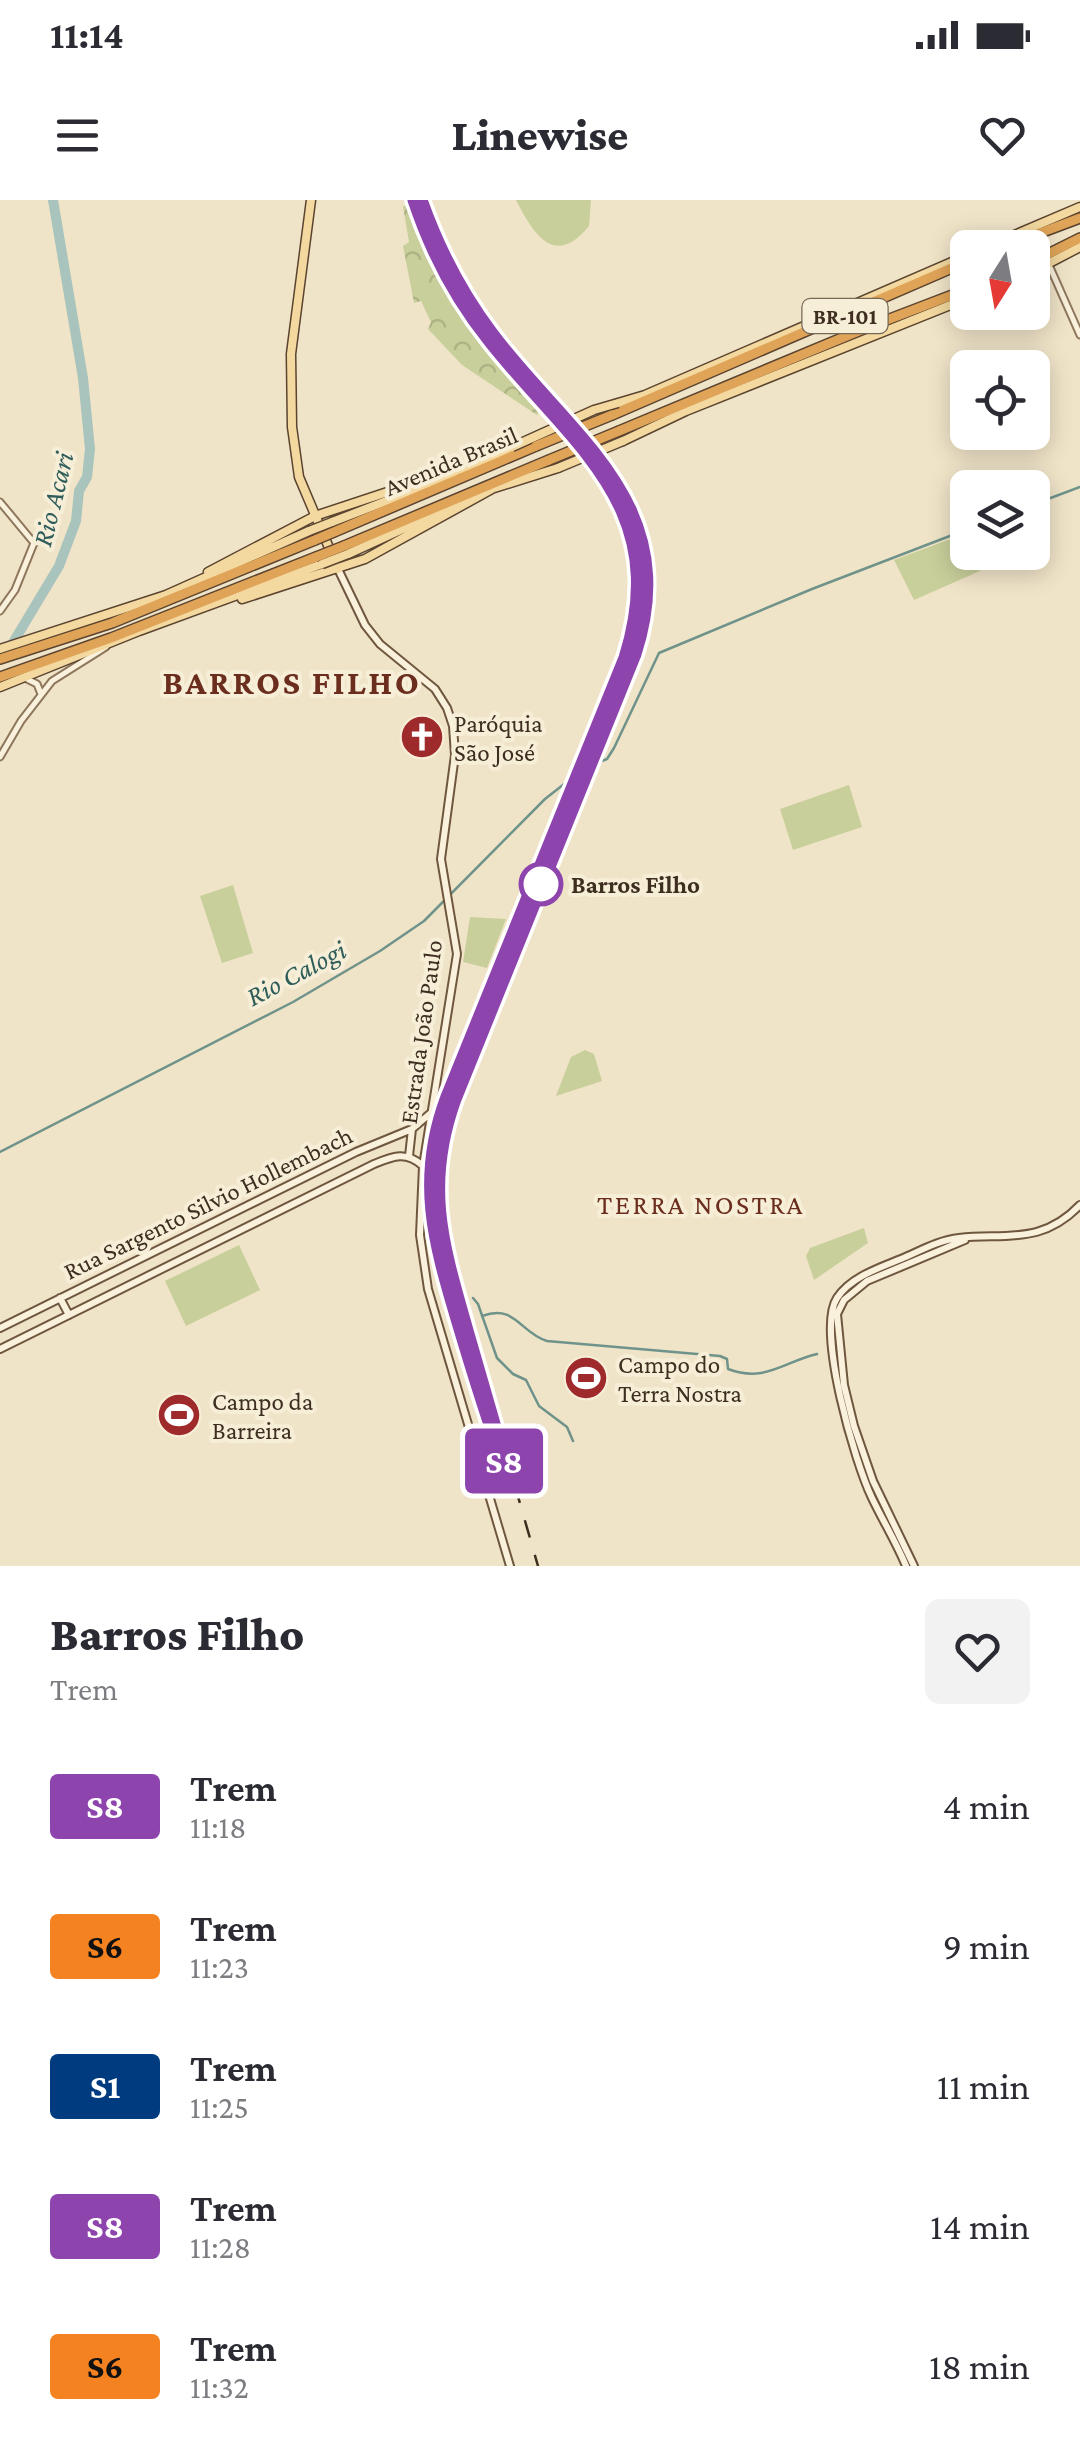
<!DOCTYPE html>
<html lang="pt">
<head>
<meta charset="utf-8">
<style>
  :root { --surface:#fff; --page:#f2f2f3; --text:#2b2b33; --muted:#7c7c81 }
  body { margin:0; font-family:"Crimson Pro",serif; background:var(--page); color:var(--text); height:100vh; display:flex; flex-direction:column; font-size:38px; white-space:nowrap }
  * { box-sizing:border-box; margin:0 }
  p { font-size:32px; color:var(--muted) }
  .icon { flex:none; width:55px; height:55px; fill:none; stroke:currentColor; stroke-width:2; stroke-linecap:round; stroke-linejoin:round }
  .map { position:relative; height:1366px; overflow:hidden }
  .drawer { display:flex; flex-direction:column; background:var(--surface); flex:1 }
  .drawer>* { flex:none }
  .badge { padding:0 20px; border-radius:8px; font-size:35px; line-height:65px }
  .needle { width:65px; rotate:191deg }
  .fabs { position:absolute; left:950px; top:30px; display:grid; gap:20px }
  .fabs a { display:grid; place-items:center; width:100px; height:100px; border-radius:15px; background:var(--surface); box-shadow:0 5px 25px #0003; font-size:50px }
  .map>.badge { position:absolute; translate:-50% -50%; box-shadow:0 0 0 5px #fff }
  .round { display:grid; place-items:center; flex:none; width:105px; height:105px; border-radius:15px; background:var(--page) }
  .headline { display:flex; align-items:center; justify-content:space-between; height:170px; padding:0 50px }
  h1 { font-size:48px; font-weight:800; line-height:75px }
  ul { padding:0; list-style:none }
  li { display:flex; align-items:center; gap:30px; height:140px; padding:0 50px }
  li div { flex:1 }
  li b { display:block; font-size:38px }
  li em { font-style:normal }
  li .badge { min-width:110px; font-weight:700; text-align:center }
  .status { display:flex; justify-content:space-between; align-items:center; height:70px; padding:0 50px; background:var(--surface); direction:ltr }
  .status svg { height:28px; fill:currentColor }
  header { display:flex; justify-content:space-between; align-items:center; height:130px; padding:0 50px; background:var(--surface); font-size:45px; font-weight:800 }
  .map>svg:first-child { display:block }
  .green { fill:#c9cf9b }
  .forest { fill:url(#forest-crowns) }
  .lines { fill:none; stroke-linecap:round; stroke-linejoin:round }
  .stream { stroke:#6f938a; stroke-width:2.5 }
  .river { stroke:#a9c4bc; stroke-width:10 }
  .tertiary-casing { stroke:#8d765c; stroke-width:9 }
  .secondary-casing { stroke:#6f573f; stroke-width:10 }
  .primary-casing { stroke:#5b4430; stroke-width:11 }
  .motorway-casing { stroke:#5b4430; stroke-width:12 }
  .tertiary { stroke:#faf1dc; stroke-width:5 }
  .secondary { stroke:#faf1dc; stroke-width:6 }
  .primary { stroke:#f3d9a0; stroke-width:8 }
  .motorway { stroke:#e0a458; stroke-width:9 }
  .rail { stroke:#3d2e20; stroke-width:2.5; stroke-dasharray:18 18; stroke-linecap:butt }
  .primary-bridge-casing { stroke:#5b4430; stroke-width:11; stroke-linecap:butt }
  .motorway-bridge-casing { stroke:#5b4430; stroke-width:12; stroke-linecap:butt }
  .primary-bridge { stroke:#f3d9a0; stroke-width:8 }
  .motorway-bridge { stroke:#e0a458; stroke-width:9 }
  .line-casing { stroke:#fff; stroke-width:22 }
  .line { stroke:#8e44ad; stroke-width:15 }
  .stop-dot { fill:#fff; stroke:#8e44ad; stroke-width:5 }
  .labels { text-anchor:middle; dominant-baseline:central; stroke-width:8; stroke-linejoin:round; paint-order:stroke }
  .shield { fill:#f7eed8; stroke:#756857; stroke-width:2.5 }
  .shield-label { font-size:22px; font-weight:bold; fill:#3d2e20 }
  .street-label { font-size:25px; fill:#3d2e20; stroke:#f7eed8 }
  .poi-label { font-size:25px; fill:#3d2e20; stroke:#f7eed8; text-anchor:start }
  .stop-label { font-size:25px; font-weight:bold; fill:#3d2e20; stroke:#f7eed8; text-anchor:start }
  .water-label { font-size:28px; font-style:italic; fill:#2f5d5a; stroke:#f7eed8 }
  .neighbourhood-label { font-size:28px; letter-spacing:2.5px; fill:#6b2e1e; stroke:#f7eed8 }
  .district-label { font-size:35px; font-weight:bold; letter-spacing:2.5px; fill:#6b2e1e; stroke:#f7eed8 }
</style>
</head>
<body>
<div class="status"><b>11:14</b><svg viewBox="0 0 49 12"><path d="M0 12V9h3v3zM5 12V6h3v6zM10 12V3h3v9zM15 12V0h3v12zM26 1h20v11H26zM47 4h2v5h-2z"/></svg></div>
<header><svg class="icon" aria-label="menu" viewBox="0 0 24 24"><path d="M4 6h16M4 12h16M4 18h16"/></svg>Linewise<svg class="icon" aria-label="heart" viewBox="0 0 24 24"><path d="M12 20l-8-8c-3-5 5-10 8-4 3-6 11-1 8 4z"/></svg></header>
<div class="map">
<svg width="1080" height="1366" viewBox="0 0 1080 1366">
  <defs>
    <pattern id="forest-crowns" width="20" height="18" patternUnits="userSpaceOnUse" patternTransform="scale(2.5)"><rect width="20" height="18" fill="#c9cf9b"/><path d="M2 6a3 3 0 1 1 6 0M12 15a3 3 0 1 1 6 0" fill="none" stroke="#aeb285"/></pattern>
  </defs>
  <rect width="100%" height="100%" fill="#f0e4c8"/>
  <!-- green -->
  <path class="green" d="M 516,0 L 591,0 L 589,26 C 554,69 533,33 516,0 Z
    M 964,334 L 968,352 L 972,353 L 980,371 L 914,400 L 894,360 Z
    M 849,585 L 862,627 L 793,650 L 780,609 Z
    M 233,685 L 253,753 L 222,763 L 200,696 Z
    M 470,717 L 506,719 L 487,768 L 463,762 Z
    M 585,850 L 594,854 L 602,881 L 556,896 L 571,857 Z
    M 864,1028 L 868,1043 L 814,1080 L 806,1056 L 810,1048 Z
    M 239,1045 L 260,1090 L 186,1126 L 165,1081 Z"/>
  <!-- forest -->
  <path class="forest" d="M 411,5 L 462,109 L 543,207 L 537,215 L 462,165 L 428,129 L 431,122 L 421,101 L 414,103 L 403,46 L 409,42 L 403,6 Z"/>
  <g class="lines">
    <!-- stream -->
    <path class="stream" d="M 1032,305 L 1080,287
      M 597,563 L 607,559 L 614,548 L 659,453 L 812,389 L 968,329
      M 0,952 L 293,802 L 380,751 L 424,721 L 545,599 L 573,577
      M 473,1098 L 478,1104 L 497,1158 L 513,1174 L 526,1180 L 539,1206 L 567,1227 L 573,1241
      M 482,1116 C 516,1104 519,1132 547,1141 L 720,1156 L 727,1159 L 728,1169 C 765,1183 783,1162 817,1154"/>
    <!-- river -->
    <path class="river" d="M 8,451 L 59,366 L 76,321 L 79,291 L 87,277 L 90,249 L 83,178 L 53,0"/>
    <!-- tertiary casing -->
    <g class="tertiary-casing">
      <path id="tertiary" d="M 1049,65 L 1080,135
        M 0,302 L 34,343 L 15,390 L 0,411
        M 27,479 L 37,484 L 41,494
        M 0,557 L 21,521 L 52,481 L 106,447"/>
    </g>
    <!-- secondary casing -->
    <g class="secondary-casing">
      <path id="secondary" d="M 338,369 L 365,425 L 380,444 L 435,489 L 447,508 L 453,526 L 455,555 L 441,659 L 457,754 L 423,966 L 420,1035 L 428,1089 L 510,1366
        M 409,956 L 412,929
        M 60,1098 L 69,1115
        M 0,1128 L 356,952 L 412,929 L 432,912
        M 0,1149 L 374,964 C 394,956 406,951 423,966
        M 906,1366 C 896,1342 883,1321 872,1298 C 855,1263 816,1130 837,1098 C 851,1077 879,1068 901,1059 C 920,1051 939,1040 959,1038 C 1006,1033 1042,1045 1080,1005
        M 914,1366 L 873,1281 L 854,1226 L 844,1185 L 837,1114 L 844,1100 L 867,1081 L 965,1040"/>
    </g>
    <!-- primary casing -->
    <g class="primary-casing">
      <path id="primary" d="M 311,0 L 291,154 L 292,227 L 299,277 L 338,369
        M 984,48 L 1080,7
        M 1032,72 L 1080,47
        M 618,203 L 645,195 L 968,55
        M 623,241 L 686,211 L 968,98
        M 471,267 L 512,247
        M 488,290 L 558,268
        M 332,322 L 454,275
        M 348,354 L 457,304
        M 208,372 L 315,316 L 445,273 L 471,267
        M 242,399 L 365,359 L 492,289
        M 0,449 L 166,395 L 309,331
        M 0,487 L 139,431 L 322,364"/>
    </g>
    <!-- motorway casing -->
    <g class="motorway-casing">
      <path id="motorway" d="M 1000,48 L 1080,18
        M 1032,62 L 1080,38
        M 612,215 L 968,61
        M 619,231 L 866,128 L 968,89
        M 334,332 L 536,246
        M 344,346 L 549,260
        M 0,459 L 112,423 L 315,340
        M 0,477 L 111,438 L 316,357"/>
    </g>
    <!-- tertiary -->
    <use href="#tertiary" class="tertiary"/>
    <!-- secondary -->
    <use href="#secondary" class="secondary"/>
    <!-- primary -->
    <use href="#primary" class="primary"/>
    <!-- motorway -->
    <use href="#motorway" class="motorway"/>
    <!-- rail -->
    <path class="rail" d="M 424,0 C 441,48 464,93 495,134 C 575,238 688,303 638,455 L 457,901 C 439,950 435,998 447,1050 L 538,1366"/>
    <!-- primary-bridge casing -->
    <g class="primary-bridge-casing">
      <path id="primary-bridge" d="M 512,247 L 594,210 L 618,203
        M 558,268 L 623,241
        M 309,331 L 332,322
        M 322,364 L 348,354"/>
    </g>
    <!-- motorway-bridge casing -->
    <g class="motorway-bridge-casing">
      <path id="motorway-bridge" d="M 536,246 L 612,215
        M 549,260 L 619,231
        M 315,340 L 334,332
        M 316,357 L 344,346"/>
    </g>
    <!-- primary-bridge -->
    <use href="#primary-bridge" class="primary-bridge"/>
    <!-- motorway-bridge -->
    <use href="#motorway-bridge" class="motorway-bridge"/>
  </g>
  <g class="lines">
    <!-- line casing -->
    <g class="line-casing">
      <path id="line" d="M 415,0 C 432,51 457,99 491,141 C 574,246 674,305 626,458 L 448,897 C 417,979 435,1042 459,1122 C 473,1169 487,1215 504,1262 C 491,1217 478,1172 465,1127 C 441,1043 423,985 454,899 L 634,454 C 683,303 569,238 491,134 C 460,93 437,48 420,0"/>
    </g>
    <!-- line -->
    <use href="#line" class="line"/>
  </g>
  <!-- icons -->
  <defs>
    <g id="church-disc" transform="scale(2.25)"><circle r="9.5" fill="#9e2a2b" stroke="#f7eed8"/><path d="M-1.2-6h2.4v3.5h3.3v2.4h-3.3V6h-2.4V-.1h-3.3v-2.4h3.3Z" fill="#fff"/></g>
    <g id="stadium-disc" transform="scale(2.25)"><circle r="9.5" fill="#9e2a2b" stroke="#f7eed8"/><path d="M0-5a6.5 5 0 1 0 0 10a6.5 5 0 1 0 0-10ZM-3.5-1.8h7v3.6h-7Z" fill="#fff"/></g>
  </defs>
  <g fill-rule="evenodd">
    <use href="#church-disc" x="422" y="537"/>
    <use href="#stadium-disc" x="586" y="1178"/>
    <use href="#stadium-disc" x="179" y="1215"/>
  </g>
  <!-- markers -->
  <circle class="stop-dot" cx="541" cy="684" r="20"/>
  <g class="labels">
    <!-- shield labels -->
    <rect class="shield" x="802.5" y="99" width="85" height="34" rx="8"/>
    <g class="shield-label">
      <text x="845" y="116">BR-101</text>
    </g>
    <!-- street labels -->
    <g class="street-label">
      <text transform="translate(451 261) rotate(-23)">Avenida Brasil</text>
      <text transform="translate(421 832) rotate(-82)">Estrada João Paulo</text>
      <text transform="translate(208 1003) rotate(-26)">Rua Sargento Silvio Hollembach</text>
    </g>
    <!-- poi labels -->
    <g class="poi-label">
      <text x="454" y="523">Paróquia<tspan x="454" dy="29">São José</tspan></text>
      <text x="618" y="1164">Campo do<tspan x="618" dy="29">Terra Nostra</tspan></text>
      <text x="212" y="1201">Campo da<tspan x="212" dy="29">Barreira</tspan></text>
    </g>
    <!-- stop labels -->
    <g class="stop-label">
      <text x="571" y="684">Barros Filho</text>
    </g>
    <!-- water labels -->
    <g class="water-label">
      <text transform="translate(53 299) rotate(-76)">Rio Acari</text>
      <text transform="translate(296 773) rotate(-28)">Rio Calogi</text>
    </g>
    <!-- neighbourhood labels -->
    <g class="neighbourhood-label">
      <text x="701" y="1004">TERRA NOSTRA</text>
    </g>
    <!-- district labels -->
    <g class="district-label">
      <text x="292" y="482">BARROS FILHO</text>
    </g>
  </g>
</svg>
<div class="fabs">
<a><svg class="needle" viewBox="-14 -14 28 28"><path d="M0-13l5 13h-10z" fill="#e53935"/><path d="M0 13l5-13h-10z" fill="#7c7c81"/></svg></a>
<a><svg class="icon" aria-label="locate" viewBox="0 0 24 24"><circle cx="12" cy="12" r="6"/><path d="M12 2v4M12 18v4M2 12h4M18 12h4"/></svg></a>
<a><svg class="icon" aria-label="layers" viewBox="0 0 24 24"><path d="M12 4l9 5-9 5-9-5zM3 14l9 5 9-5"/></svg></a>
</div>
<b class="badge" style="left:504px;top:1261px;background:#8e44ad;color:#fff">S8</b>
</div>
<section class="drawer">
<div class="headline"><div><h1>Barros Filho</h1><p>Trem</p></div><a class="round"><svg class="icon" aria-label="heart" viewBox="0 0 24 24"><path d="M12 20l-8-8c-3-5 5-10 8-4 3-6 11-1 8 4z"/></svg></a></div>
<ul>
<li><span class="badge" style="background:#8e44ad;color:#fff">S8</span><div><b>Trem</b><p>11:18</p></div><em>4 min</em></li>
<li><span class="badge" style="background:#f58220;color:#111">S6</span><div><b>Trem</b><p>11:23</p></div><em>9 min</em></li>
<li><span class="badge" style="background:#003b80;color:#fff">S1</span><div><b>Trem</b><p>11:25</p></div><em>11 min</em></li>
<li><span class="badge" style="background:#8e44ad;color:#fff">S8</span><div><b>Trem</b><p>11:28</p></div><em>14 min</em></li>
<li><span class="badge" style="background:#f58220;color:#111">S6</span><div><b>Trem</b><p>11:32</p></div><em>18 min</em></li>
</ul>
</section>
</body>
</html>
